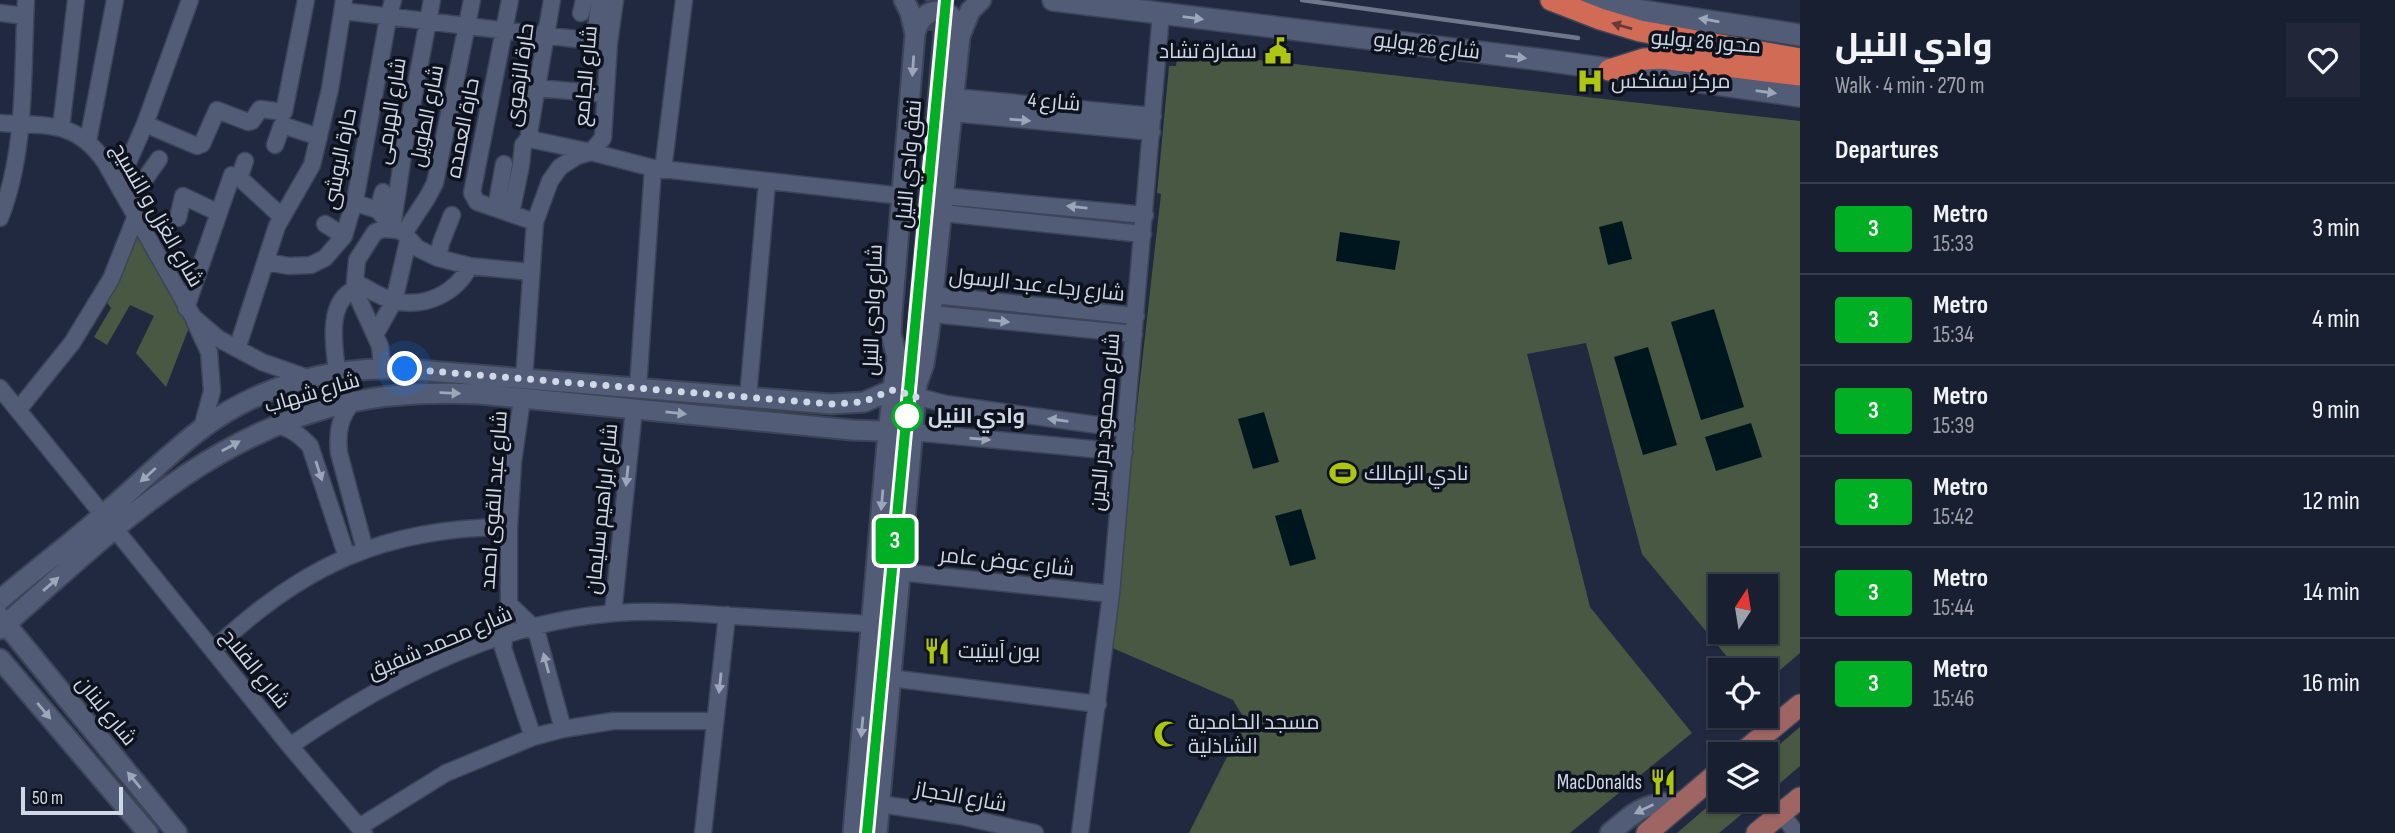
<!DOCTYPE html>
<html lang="en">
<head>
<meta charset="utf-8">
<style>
  :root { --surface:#181f30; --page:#212738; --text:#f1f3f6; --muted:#9fa2ab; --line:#363d4c }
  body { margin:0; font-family:"Sofia Sans Condensed",Cairo,sans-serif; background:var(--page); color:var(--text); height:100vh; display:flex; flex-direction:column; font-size:26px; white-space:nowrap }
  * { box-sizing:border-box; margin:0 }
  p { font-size:23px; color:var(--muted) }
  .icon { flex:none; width:38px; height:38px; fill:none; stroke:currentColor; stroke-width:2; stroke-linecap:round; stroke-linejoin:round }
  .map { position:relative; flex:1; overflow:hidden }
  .details { display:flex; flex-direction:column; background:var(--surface); width:595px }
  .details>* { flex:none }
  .badge { padding:0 14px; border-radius:5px; font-size:24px; line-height:46px }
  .needle { width:46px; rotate:12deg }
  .controls { position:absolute; left:1708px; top:574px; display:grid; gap:14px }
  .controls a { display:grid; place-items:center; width:70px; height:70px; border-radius:0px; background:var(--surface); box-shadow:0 2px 5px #0004,0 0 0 2px var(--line); font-size:35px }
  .scale { position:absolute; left:21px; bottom:18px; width:102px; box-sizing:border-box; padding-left:7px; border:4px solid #d0d7e6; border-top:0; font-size:19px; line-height:24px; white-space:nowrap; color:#d0d7e6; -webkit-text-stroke:5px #0e121d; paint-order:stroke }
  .you { position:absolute; width:35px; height:35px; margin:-18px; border:5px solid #fff; border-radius:50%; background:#1a73e8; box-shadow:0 0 0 10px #1a73e833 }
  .map>.badge { position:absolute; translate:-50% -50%; box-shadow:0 0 0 4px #fff }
  h2 { padding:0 35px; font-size:26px; line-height:63px }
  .round { display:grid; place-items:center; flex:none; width:74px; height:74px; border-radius:0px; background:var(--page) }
  .head { display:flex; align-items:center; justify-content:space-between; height:119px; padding:0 35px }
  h1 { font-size:33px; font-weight:800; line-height:52px }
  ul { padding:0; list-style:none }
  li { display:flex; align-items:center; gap:21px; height:91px; padding:0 35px; border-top:2px solid var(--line) }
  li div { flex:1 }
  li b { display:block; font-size:26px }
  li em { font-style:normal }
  li .badge { min-width:77px; font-weight:700; text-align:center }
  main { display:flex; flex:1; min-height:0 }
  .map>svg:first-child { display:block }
  .green { fill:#495842; fill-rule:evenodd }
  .water { fill:#00161e }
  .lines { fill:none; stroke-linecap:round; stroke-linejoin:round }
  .tertiary-tunnel { stroke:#3a4359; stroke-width:19; stroke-dasharray:19 10; stroke-linecap:butt }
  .minor-casing { stroke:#3d4458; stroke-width:19 }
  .tertiary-casing { stroke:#3d4458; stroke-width:23 }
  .secondary-casing { stroke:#3d4458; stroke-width:24 }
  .primary-casing { stroke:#3d4458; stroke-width:24 }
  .motorway-casing { stroke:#3d4458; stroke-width:24 }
  .minor { stroke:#525c77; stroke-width:16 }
  .tertiary { stroke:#525c77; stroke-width:19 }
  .secondary { stroke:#525c77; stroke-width:21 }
  .primary { stroke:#9e6563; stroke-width:21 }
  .motorway { stroke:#d16b56; stroke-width:21 }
  .rail { stroke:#6f778b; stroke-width:4.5 }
  .oneway { fill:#9ea6ba }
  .oneway2 { fill:#663a37 }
  .line-casing { stroke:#fff; stroke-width:16 }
  .line { stroke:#00af23; stroke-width:10 }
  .walk { stroke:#d0d7e6; stroke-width:7; stroke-dasharray:0 12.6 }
  .stop-dot { fill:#fff; stroke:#00af23; stroke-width:3.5 }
  .labels { text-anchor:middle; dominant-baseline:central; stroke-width:7; stroke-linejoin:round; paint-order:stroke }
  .street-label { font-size:21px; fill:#d0d7e6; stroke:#0e121d }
  .poi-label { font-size:21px; fill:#d0d7e6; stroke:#0e121d; text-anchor:start }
  .stop-label { font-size:21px; font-weight:bold; fill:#d0d7e6; stroke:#0e121d; text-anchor:start }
</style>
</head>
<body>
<main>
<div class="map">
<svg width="1800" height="833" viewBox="0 0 1800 833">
  <rect width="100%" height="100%" fill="#202940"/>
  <!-- green -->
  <path class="green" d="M 1178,51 L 1800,121 L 1800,653 L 1766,682 L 1766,670 L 1738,670 L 1642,554 L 1586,343 L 1527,354 L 1590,607 L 1692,733 L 1570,833 L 1189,833 L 1230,751 L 1244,718 L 1233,700 L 1110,647 L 1161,194 L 1157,193 L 1169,66 L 1176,66 ZM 1720,586 L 1766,586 L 1766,632 L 1720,632 Z
    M 138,235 L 190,325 L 166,387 L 136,353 L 154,316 L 130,305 L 107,345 L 94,337 L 111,308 L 106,301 Z
    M 1800,727 L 1800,766 L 1766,795 L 1766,756 Z
    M 1720,796 L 1720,800 L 1759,800 L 1719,833 L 1677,833 Z"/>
  <!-- water -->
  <path class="water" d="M 1622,221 L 1632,259 L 1608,265 L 1599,227 Z
    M 1340,232 L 1400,241 L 1395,270 L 1336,261 Z
    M 1714,309 L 1744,407 L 1701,420 L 1671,322 Z
    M 1648,347 L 1677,445 L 1643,455 L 1614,357 Z
    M 1264,412 L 1279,462 L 1253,469 L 1238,419 Z
    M 1751,423 L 1762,457 L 1716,471 L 1705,437 Z
    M 1301,509 L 1316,559 L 1290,566 L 1275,516 Z"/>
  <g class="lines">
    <!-- tertiary-tunnel -->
    <path class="tertiary-tunnel" d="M 931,31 L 934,0"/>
    <!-- minor casing -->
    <g class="minor-casing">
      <path id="minor" d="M 510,0 L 472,193 L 477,202 L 535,222
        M 552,0 L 529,133 L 534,140 L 591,152 L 653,168 L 902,196
        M 343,11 L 609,43
        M 0,13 L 25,16
        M 581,13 L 584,0
        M 594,42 L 600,0
        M 537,88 L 605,94
        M 954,97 L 1153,116
        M 952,113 L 1152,132
        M 0,123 C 46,126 76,120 105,162 L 193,317 L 219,339 L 262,362 L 308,378
        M 145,124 L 197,146 L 202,144 L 217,110 L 248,122 L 252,121 L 260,109 L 284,112 L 306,0
        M 61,128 L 76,0
        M 88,141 L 115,0
        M 275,145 L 282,125 L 319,137
        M 245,161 L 240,176 L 242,180 L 281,216
        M 663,170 L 684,0
        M 118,185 L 145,124 L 190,0
        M 944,196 L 1145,215
        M 128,203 L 159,159
        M 355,203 L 378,210 L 392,228
        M 496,208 L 504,164
        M 378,210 L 383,192
        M 511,213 L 521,165 L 523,145 L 530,137
        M 942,213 L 1143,234
        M 0,218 C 27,150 22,72 26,0
        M 178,218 L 183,196 L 219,213
        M 325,224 L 344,236
        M 392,228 L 405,142 L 432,0
        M 404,233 L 427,198 L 435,183 L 472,0
        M 438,258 L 441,243 L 452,215
        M 266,262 L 289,266 L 311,265 L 325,258 L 344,236 L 356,195 L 387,24 L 393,0
        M 355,282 C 367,288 381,298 395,301 C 426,308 456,293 470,266
        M 933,295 L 1136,316
        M 186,308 L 232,175
        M 932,314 L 1134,334
        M 195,322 L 209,352 L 212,391 L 202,428
        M 376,333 L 394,301 L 408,241
        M 237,349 L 277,226 L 312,165 L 330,89 L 344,0
        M 382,368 L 380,346 L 359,300 L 355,282 L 357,260 L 375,232 L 384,229 L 397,230 L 404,233 L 417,248 L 438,258 L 470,266 L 530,272
        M 337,371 C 334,346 326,302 355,289
        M 524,379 L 535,222 L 550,181 L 560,167 L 577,156 L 591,152 L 603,138 L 609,43 L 615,0
        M 638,387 L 653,168
        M 0,388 L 103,515
        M 892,390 L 946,404 L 1126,429
        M 748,397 L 767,182
        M 522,399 L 513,462 L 509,527 L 509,604 L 503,648 L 533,737
        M 354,401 C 339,416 337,433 339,453 L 365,550
        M 18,410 L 72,343 L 111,279 L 136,216
        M 275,425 C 290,428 299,434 310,446 L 347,557
        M 912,432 L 1124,452
        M 115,529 L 290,746 L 364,833
        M 899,572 L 1111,594
        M 509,604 L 534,628 L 538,637 L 563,729
        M 613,613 L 634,409
        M 213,650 C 301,566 385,527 509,527
        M 890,678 L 1098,704
        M 290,746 C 385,680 500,621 616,613 C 655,610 694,613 733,616 C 779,619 825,621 871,624
        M 880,804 L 960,816 L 1035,833
        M 1781,813 L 1796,833
        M 359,827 L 446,773 L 533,737 L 563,729 L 613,721 L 715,721
        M 703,833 L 727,615
        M 1080,833 L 1111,594 L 1161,14"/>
    </g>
    <!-- tertiary casing -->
    <g class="tertiary-casing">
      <path id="tertiary" d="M 915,34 C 922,2 957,4 960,36
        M 919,316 L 944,32
        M 0,600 C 34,571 70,544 103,515 C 136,487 166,456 200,430 C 260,385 331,366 405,369 L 831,404 L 864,402 L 892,390
        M 0,617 L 177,833
        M 0,629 C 108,535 207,432 352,402 C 394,393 437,392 479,394 L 852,430 L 912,432
        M 0,659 L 148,833
        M 853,833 L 888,432 L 897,358 L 891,334 L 892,314 L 915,34 L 910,12 L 904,0
        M 877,833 L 917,384 L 924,364 L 929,333 L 960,36 L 970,11 L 981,0
        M 1610,833 C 1638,809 1646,802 1684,802"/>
    </g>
    <!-- secondary casing -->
    <g class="secondary-casing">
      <path id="secondary" d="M 1053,0 L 1544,60 L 1800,96
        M 1570,0 L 1800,35"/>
    </g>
    <!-- primary casing -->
    <g class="primary-casing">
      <path id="primary" d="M 1741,754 L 1800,705
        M 1647,833 L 1720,771
        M 1757,833 L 1800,798"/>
    </g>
    <!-- motorway casing -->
    <g class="motorway-casing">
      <path id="motorway" d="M 1551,0 L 1600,19 L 1640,31 L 1800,59
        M 1609,70 L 1644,59 L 1661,58 L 1800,75"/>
    </g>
    <!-- minor -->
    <use href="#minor" class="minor"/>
    <!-- tertiary -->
    <use href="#tertiary" class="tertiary"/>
    <!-- secondary -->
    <use href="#secondary" class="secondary"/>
    <!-- primary -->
    <use href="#primary" class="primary"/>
    <!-- motorway -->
    <use href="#motorway" class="motorway"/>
    <!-- rail -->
    <path class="rail" d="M 1302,0 L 1578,38"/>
  </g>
  <!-- one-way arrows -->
  <defs><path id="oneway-solid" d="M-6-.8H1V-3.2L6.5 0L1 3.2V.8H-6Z" transform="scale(1.75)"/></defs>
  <g class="oneway">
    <use href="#oneway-solid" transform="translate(1193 18) rotate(7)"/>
    <use href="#oneway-solid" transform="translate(1709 20) rotate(-170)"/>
    <use href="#oneway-solid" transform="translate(1516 57) rotate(7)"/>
    <use href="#oneway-solid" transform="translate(913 66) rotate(94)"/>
    <use href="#oneway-solid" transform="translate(1766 92) rotate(8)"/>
    <use href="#oneway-solid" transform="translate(1020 120) rotate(5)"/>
    <use href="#oneway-solid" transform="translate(1077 207) rotate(-174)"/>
    <use href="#oneway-solid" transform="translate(999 321) rotate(6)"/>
    <use href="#oneway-solid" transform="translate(450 393) rotate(2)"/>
    <use href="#oneway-solid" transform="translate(676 413) rotate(6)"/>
    <use href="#oneway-solid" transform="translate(1058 420) rotate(-172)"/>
    <use href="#oneway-solid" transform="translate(980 439) rotate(5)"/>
    <use href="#oneway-solid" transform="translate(231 446) rotate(-29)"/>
    <use href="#oneway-solid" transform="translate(319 471) rotate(72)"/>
    <use href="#oneway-solid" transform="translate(148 475) rotate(138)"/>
    <use href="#oneway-solid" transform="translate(627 476) rotate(96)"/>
    <use href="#oneway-solid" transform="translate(882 500) rotate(95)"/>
    <use href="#oneway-solid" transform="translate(51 584) rotate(-41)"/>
    <use href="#oneway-solid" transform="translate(546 663) rotate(-105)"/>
    <use href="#oneway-solid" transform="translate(720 683) rotate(96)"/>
    <use href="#oneway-solid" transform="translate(44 711) rotate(50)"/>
    <use href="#oneway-solid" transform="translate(862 727) rotate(95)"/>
    <use href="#oneway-solid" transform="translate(134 780) rotate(-129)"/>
    <use href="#oneway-solid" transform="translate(1644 809) rotate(154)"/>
  </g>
  <use class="oneway2" href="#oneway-solid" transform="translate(1622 26) rotate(-164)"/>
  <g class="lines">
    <!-- line casing -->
    <g class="line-casing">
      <path id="line" d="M 867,833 L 946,0"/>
    </g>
    <!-- line -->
    <use href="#line" class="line"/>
    <!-- walk -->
    <path class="walk" d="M 405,369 L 831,404 L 863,402 L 892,390 L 916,396 L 914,414 L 907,416"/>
  </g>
  <!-- icons -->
  <defs>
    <g id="civic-bare" transform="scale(2.1)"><path d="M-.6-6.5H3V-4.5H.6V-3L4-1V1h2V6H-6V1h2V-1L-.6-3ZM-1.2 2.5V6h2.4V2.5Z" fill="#acc611" stroke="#0e121d" stroke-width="2.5" paint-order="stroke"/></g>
    <g id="hospital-bare" transform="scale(2.1)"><path d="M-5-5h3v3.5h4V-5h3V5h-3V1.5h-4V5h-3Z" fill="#acc611" stroke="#0e121d" stroke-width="2.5" paint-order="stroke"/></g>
    <g id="stadium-bare" transform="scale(2.1)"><path d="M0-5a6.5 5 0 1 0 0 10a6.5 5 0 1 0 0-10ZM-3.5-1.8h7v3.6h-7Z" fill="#acc611" stroke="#0e121d" stroke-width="2.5" paint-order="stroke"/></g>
    <g id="restaurant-bare" transform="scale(2.1)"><path d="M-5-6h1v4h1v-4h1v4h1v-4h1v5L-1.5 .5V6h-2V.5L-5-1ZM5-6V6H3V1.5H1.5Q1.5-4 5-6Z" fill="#acc611" stroke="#0e121d" stroke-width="2.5" paint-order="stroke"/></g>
    <g id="mosque-bare" transform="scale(2.1)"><path d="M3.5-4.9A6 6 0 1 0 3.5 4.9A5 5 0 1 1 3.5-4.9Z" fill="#acc611" stroke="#0e121d" stroke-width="2.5" paint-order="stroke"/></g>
  </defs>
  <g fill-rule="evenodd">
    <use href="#civic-bare" x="1278" y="51"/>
    <use href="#hospital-bare" x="1590" y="81"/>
    <use href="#stadium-bare" x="1343" y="473"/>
    <use href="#restaurant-bare" x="937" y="651"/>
    <use href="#mosque-bare" x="1167" y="734"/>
    <use href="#restaurant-bare" x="1663" y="782"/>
  </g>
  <!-- markers -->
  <circle class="stop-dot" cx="907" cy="416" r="14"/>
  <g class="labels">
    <!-- street labels -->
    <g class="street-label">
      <text transform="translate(1706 42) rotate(5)">محور 26 يوليو</text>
      <text transform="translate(1427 46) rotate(7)">شارع 26 يوليو</text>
      <text transform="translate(520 75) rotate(-82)">حارة الزهوى</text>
      <text transform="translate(586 76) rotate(-85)">شارع الجامع</text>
      <text transform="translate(1054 102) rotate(5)">شارع 4</text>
      <text transform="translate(391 111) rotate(-81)">شارع الهرمى</text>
      <text transform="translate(427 116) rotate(-79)">شارع الطويل</text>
      <text transform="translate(463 128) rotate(-79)">حارة العمده</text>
      <text transform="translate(340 159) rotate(-79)">حارة البوشى</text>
      <text transform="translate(909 164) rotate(-85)">نفق وادي النيل</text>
      <text transform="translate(157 215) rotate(60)">شارع الغزل و النسيج</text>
      <text transform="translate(1037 285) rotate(6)">شارع رجاء عبد الرسول</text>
      <text transform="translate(873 310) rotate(-88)">شارع وادى النيل</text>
      <text transform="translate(312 393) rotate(-16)">شارع شهاب</text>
      <text transform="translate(1105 422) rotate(-85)">شارع محمود بدر الدين</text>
      <text transform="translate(494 500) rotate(-86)">شارع عبد القوى احمد</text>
      <text transform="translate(602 509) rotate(-84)">شارع ابراهيم سليمان</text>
      <text transform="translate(1007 562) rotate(6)">شارع عوض عامر</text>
      <text transform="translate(440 643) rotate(-23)">شارع محمد شفيق</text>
      <text transform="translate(255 669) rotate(51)">شارع الفلاح</text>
      <text transform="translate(106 711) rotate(51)">شارع لبنان</text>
      <text transform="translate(961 797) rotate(10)">شارع الحجاز</text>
    </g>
    <!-- poi labels -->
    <g class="poi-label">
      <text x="1257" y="51" text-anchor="end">سفارة تشاد</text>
      <text x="1611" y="81">مركز سفنكس</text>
      <text x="1364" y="473">نادي الزمالك</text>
      <text x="958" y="651">بون آبيتيت</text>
      <text x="1188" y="722">مسجد الحامدية<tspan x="1188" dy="24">الشاذلية</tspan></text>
      <text x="1642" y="782" text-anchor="end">MacDonalds</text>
    </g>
    <!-- stop labels -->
    <g class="stop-label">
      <text x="928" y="416">وادي النيل</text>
    </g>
  </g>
</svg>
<div class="controls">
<a><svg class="needle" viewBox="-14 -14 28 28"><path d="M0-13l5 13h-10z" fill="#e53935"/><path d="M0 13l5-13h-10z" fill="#9fa2ab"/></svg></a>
<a><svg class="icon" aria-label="locate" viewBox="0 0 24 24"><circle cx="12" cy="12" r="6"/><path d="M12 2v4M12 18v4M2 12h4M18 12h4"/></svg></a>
<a><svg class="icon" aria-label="layers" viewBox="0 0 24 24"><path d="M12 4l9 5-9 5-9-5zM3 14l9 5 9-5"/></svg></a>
</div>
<div class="scale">50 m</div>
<div class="you" style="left:405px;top:369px"></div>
<b class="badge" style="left:895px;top:541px;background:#00af23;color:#fff">3</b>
</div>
<section class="details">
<div class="head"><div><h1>وادي النيل</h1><p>Walk · 4 min · 270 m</p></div><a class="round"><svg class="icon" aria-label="heart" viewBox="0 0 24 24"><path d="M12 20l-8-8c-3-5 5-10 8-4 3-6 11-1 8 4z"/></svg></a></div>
<h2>Departures</h2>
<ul>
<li><span class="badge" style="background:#00af23;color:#fff">3</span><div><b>Metro</b><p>15:33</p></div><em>3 min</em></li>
<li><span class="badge" style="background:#00af23;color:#fff">3</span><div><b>Metro</b><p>15:34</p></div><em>4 min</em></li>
<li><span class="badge" style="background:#00af23;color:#fff">3</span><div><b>Metro</b><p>15:39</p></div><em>9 min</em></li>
<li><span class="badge" style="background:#00af23;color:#fff">3</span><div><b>Metro</b><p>15:42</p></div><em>12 min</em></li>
<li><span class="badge" style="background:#00af23;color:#fff">3</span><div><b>Metro</b><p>15:44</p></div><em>14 min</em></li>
<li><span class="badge" style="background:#00af23;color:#fff">3</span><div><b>Metro</b><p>15:46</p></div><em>16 min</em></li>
</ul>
</section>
</main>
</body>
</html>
